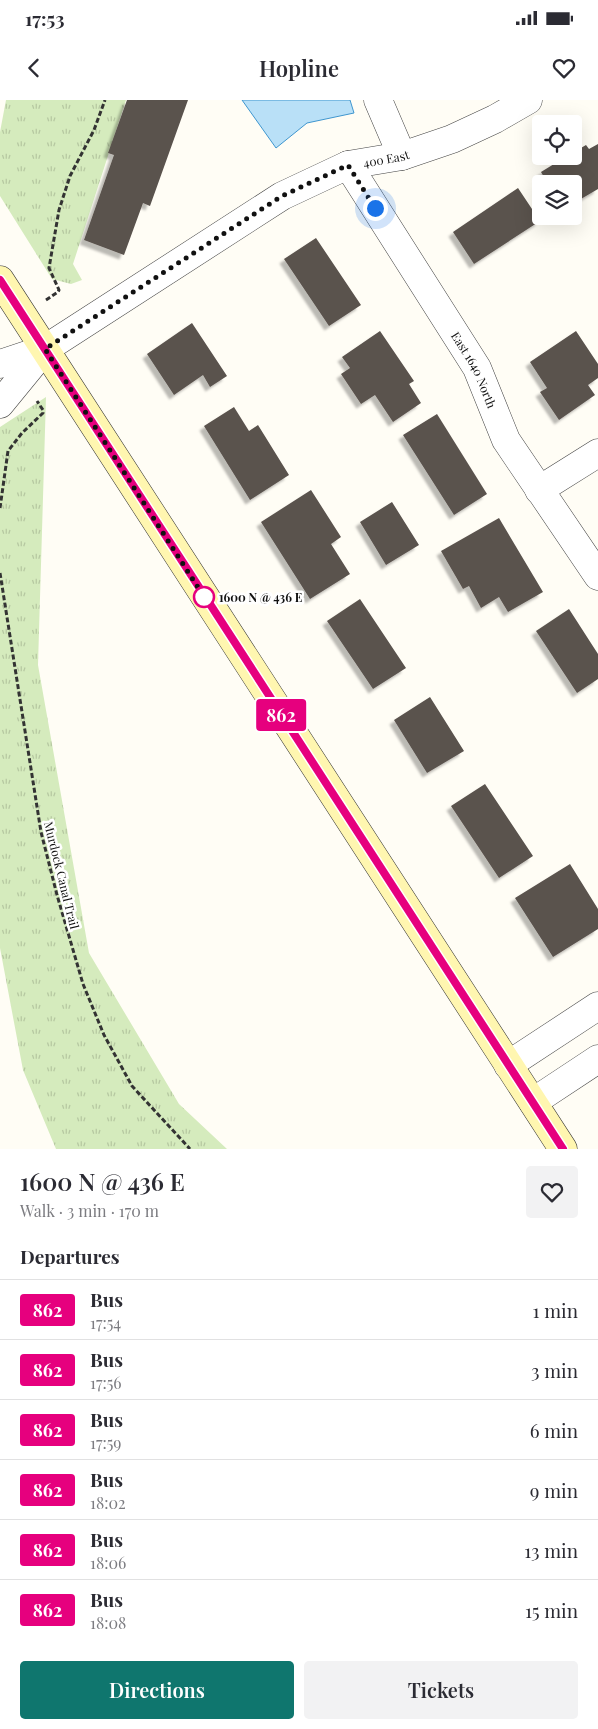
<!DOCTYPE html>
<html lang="en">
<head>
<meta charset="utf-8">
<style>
  :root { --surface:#fff; --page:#f2f2f3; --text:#2b2b33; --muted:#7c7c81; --line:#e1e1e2; --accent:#0f766e }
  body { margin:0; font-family:"Playfair Display",serif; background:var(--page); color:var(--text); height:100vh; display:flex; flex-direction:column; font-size:19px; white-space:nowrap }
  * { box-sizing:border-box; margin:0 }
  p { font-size:16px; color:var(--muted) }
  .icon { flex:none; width:28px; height:28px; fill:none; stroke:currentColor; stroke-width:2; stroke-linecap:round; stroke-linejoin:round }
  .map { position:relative; height:1049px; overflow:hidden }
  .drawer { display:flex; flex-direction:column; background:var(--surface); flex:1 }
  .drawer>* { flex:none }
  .badge { padding:0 10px; border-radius:4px; font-size:18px; line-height:32px }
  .fabs { position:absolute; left:532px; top:15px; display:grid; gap:10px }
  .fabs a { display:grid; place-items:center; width:50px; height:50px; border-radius:5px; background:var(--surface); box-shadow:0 5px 20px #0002; font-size:25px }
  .you { position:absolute; width:25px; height:25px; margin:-12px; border:4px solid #fff; border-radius:50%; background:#1a73e8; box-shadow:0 0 0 8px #1a73e833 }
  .map>.badge { position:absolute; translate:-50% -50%; box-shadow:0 0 0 2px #fff }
  h2 { padding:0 20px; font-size:19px; line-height:45px }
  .round { display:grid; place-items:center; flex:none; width:52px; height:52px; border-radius:5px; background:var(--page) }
  .summary { display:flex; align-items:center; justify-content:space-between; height:85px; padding:0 20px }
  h1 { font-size:24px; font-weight:600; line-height:38px }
  .action { display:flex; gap:10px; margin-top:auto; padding:10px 20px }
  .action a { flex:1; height:58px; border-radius:5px; background:var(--accent); color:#fff; font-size:20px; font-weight:600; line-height:58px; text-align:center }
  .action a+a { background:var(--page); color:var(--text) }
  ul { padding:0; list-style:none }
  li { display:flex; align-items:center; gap:15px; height:60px; padding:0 20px; border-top:1px solid var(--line) }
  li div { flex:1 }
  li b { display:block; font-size:19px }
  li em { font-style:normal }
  li .badge { min-width:55px; font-weight:700; text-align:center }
  .status { display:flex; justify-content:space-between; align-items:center; height:35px; padding:0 25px; background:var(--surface); direction:ltr }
  .status svg { height:14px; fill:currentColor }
  header { display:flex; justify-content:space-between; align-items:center; height:65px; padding:0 20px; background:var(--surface); font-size:22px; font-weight:600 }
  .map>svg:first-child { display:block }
  .grass { fill:url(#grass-tufts) }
  .water { fill:#b9e0f7; stroke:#3f96cf }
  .building { fill:#5a524d; filter:url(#shadow) }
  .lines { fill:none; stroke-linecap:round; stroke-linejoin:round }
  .minor-casing { stroke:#444; stroke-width:29 }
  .tertiary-casing { stroke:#444; stroke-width:29 }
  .secondary-casing { stroke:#333; stroke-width:29 }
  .path { stroke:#333; stroke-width:3; stroke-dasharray:5 2.5; stroke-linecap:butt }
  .minor { stroke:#fff; stroke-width:28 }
  .tertiary { stroke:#fff; stroke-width:28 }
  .secondary { stroke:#fff6b0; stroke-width:28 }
  .line-casing { stroke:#fff; stroke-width:11 }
  .line { stroke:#e6007e; stroke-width:8 }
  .walk { stroke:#111; stroke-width:5; stroke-dasharray:0 9 }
  .stop-dot { fill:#fff; stroke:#e6007e; stroke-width:2.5 }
  .labels { text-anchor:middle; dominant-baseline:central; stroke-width:5; stroke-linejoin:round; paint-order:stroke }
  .street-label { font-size:12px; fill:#111; stroke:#fff }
  .stop-label { font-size:12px; font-weight:bold; fill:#111; stroke:#fff; text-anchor:start }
</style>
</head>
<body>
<div class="status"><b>17:53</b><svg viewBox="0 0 49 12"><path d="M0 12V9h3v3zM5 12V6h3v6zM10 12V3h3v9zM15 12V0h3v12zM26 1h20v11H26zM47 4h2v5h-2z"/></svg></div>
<header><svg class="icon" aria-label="back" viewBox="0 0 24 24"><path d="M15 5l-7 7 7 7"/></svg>Hopline<svg class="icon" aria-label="heart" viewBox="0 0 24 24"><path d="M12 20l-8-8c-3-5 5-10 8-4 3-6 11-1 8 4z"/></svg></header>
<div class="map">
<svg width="598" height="1049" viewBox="0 0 598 1049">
  <defs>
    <pattern id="grass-tufts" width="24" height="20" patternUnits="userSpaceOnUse" patternTransform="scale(1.25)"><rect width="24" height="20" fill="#d5ebbd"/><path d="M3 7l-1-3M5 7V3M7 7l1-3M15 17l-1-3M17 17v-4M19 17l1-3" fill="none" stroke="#b6c8a1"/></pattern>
    <filter id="shadow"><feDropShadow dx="-4.5" dy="4.5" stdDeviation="1" flood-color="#0004"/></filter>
  </defs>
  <rect width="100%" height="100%" fill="#fffdf5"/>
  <!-- grass -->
  <path class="grass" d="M 6,0 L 126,0 L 73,164 L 82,180 L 71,184 L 52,179 L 0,96 L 0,32 Z
    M 46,297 L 38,565 L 89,853 L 179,1004 L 227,1049 L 56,1049 L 23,970 L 0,848 L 0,327 Z"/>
  <!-- water -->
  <path class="water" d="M 242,0 L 350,0 L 354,13 L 307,23 L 276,48 Z"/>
  <!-- building -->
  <path class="building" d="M 127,0 L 188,0 L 150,106 L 143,103 L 124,155 L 84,140 L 114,55 L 108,53 Z
    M 598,44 L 598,89 L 574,103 L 574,84 L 548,84 L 541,72 L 567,56 L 574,56 L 574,52 L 586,45 L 589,49 Z
    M 518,88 L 540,121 L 474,164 L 453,132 Z
    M 316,138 L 361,205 L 329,226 L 284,159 Z
    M 192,223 L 227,276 L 210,287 L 203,275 L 174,295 L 147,254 Z
    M 380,231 L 414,281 L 409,284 L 421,303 L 393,322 L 375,295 L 361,304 L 341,274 L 350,268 L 342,257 Z
    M 576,231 L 598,264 L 598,278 L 588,285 L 595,295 L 559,320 L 540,292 L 547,288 L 530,262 Z
    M 234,307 L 249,331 L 258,325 L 289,375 L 250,400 L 204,326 Z
    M 437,314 L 487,394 L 454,415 L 403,335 Z
    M 311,390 L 341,437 L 331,444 L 350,474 L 310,499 L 261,422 Z
    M 392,402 L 419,445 L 386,465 L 360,422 Z
    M 499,418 L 543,492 L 508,512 L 499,497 L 481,508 L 469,486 L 463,489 L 441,451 Z
    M 360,499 L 406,568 L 373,589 L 327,521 Z
    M 569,509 L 598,554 L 598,579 L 577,593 L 536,531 Z
    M 430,597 L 464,651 L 427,673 L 394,620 Z
    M 485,684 L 533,756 L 499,778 L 451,706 Z
    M 570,764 L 598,809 L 598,829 L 553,857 L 515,798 Z"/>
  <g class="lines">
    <!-- minor casing -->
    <g class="minor-casing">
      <g id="minor">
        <path d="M 378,0 L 402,56"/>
        <path id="s1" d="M 348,65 L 477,268 L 506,340 L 598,476"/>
        <path d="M 539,390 L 598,353"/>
        <path d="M 508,965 L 598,906"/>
        <path d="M 533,1002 L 598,959"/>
      </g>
    </g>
    <!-- tertiary casing -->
    <g class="tertiary-casing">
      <g id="tertiary">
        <path id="s2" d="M 0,264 L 45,249 L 282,96 L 348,65 L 402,56 L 452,39 L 495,19 L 528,0"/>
        <path d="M 0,304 L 45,249"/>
      </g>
    </g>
    <!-- secondary casing -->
    <g class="secondary-casing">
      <path id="secondary" d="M 0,180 L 563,1049"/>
    </g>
    <!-- path -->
    <path class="path" d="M 46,200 L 58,192 L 59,190 L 49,168 L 59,110 L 70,76 L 94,30 L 105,0
      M 0,408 L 8,351 L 22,333 L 43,313 L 43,310 L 37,301
      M 0,473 L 41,732 L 57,795 L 83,884 L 104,935 L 132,986 L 190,1049"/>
    <!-- minor -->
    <use href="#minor" class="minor"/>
    <!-- tertiary -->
    <use href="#tertiary" class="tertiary"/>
    <!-- secondary -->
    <use href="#secondary" class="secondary"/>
  </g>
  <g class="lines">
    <!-- line casing -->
    <g class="line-casing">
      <path id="line" d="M 0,180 L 563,1049"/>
    </g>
    <!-- line -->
    <use href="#line" class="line"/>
    <!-- walk -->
    <path class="walk" d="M 204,497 L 208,503 L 45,249 L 282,96 L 348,65 L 375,108"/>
  </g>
  <!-- markers -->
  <circle class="stop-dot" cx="204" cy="497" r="10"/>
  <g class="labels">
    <!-- street labels -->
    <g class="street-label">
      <text stroke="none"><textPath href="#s2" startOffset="441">400 East</textPath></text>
      <text stroke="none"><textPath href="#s1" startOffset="241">East 1640 North</textPath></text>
      <text transform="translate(62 775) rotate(76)">Murdock Canal Trail</text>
    </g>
    <!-- stop labels -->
    <g class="stop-label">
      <text x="219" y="497">1600 N @ 436 E</text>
    </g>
  </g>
</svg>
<div class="fabs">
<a><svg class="icon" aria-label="locate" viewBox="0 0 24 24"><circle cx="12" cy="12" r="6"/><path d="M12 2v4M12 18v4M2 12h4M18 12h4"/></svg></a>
<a><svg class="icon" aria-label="layers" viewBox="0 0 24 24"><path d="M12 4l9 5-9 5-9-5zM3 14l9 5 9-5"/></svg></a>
</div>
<div class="you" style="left:375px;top:108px"></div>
<b class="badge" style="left:281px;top:615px;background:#e6007e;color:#fff">862</b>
</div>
<section class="drawer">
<div class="summary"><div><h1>1600 N @ 436 E</h1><p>Walk · 3 min · 170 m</p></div><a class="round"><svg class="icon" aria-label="heart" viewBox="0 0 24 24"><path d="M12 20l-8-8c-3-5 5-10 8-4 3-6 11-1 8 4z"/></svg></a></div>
<h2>Departures</h2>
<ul>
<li><span class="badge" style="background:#e6007e;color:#fff">862</span><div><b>Bus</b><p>17:54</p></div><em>1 min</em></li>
<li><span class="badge" style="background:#e6007e;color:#fff">862</span><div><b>Bus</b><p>17:56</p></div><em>3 min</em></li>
<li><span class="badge" style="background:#e6007e;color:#fff">862</span><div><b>Bus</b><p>17:59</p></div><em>6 min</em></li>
<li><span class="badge" style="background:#e6007e;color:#fff">862</span><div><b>Bus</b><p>18:02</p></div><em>9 min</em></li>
<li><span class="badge" style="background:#e6007e;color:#fff">862</span><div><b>Bus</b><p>18:06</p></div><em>13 min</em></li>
<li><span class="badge" style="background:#e6007e;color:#fff">862</span><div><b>Bus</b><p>18:08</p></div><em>15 min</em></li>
</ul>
<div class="action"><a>Directions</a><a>Tickets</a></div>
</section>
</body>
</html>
